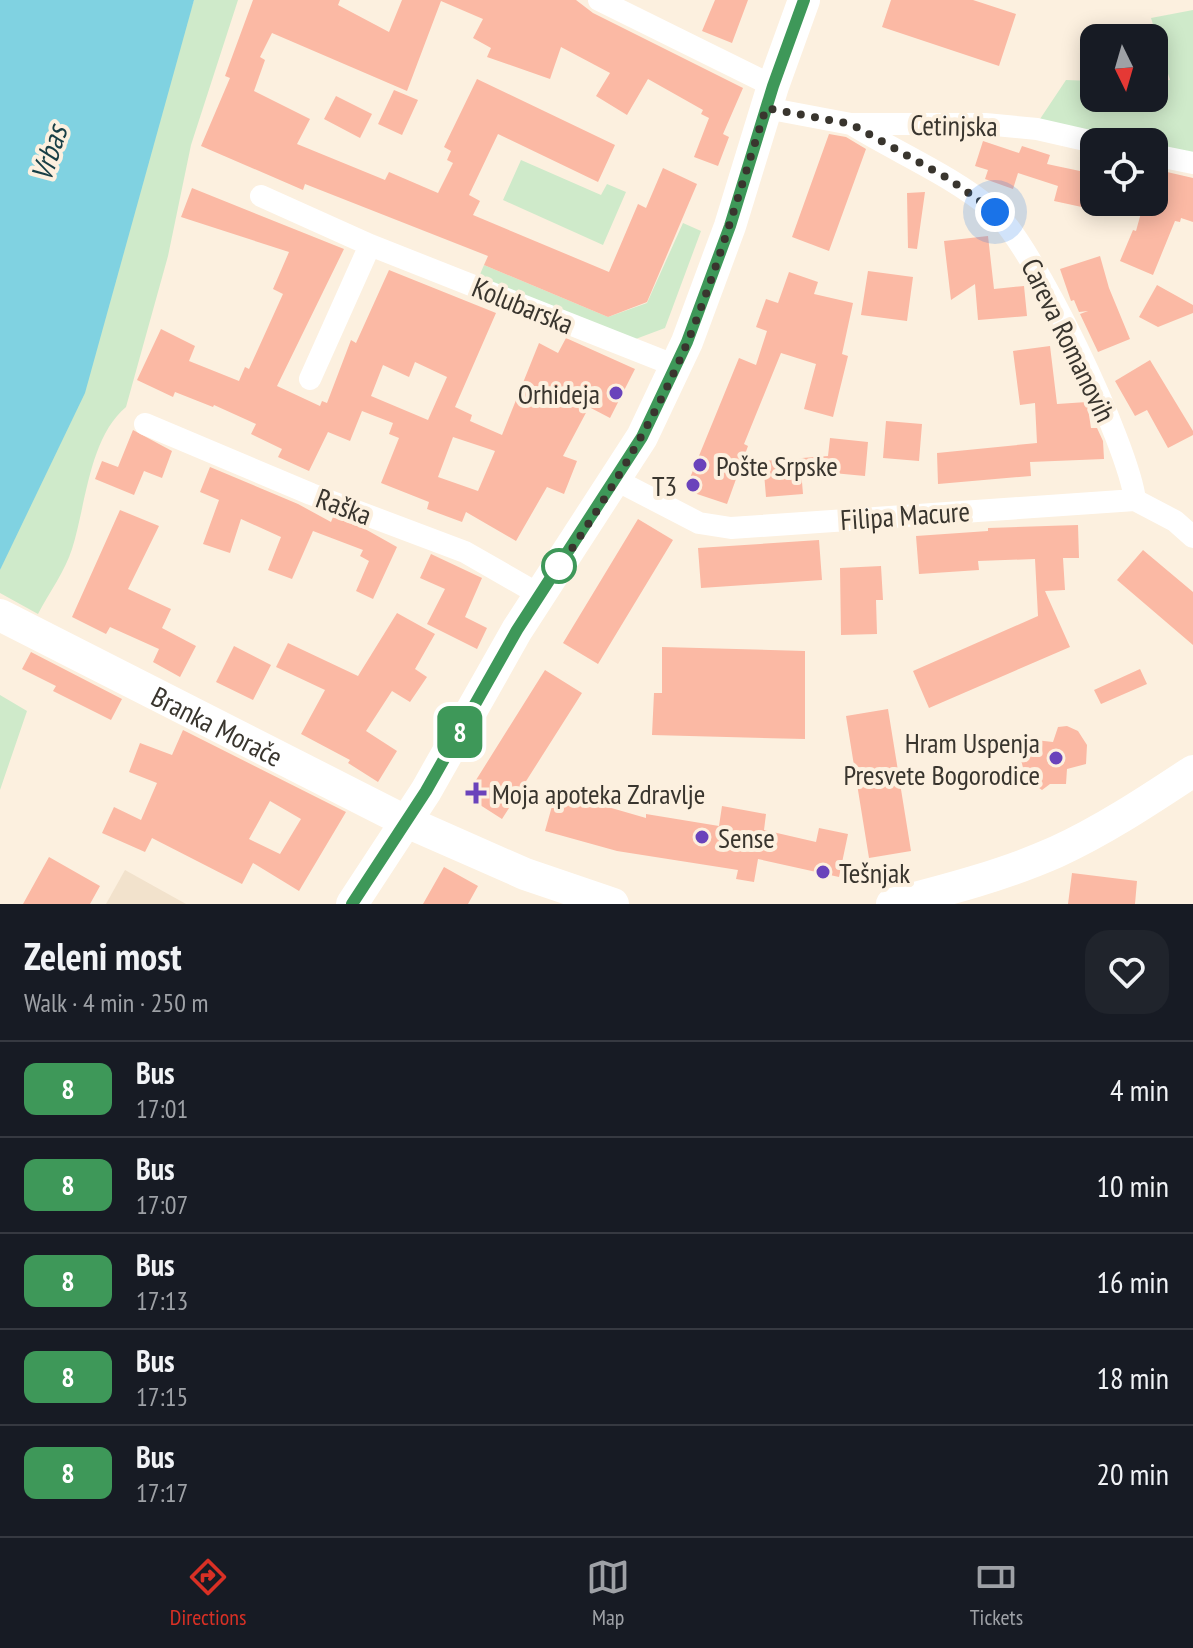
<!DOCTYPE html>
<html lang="en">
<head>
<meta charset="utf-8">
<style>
  :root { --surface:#171b24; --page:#20242c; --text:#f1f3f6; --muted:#9ea1a6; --line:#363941; --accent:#d93025 }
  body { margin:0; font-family:"PT Sans Narrow",sans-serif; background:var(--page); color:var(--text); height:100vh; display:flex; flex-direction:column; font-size:30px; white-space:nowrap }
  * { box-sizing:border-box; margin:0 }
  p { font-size:26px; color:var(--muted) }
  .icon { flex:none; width:44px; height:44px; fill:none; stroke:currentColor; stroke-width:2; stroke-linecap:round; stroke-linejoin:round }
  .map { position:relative; height:904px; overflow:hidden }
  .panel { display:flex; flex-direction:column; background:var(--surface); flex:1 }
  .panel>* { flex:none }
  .badge { padding:0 16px; border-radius:12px; font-size:28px; line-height:52px }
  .needle { width:52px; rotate:175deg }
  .fabs { position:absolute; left:1080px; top:24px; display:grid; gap:16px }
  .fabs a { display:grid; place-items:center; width:88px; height:88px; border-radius:16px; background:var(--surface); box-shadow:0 4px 20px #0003; font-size:40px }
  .you { position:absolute; width:40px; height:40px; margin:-20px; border:6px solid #fff; border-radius:50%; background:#1a73e8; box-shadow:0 0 0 12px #1a73e833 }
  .map>.badge { position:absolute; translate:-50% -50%; box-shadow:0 0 0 4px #fff }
  .round { display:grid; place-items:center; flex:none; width:84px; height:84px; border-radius:24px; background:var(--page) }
  .head { display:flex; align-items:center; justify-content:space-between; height:136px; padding:0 24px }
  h1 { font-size:38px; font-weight:800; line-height:60px }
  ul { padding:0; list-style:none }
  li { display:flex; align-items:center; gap:24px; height:96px; padding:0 24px; border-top:2px solid var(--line) }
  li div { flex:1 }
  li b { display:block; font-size:30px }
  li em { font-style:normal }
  li .badge { min-width:88px; font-weight:700; text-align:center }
  .dock { display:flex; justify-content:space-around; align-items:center; height:112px; border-top:2px solid var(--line); background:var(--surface); font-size:22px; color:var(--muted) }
  .dock a { display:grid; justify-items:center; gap:4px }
  .dock .current { color:var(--accent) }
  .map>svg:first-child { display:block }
  .built { fill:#f2e2cc }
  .green { fill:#cfeaca }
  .water { fill:#80d2e1 }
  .building { fill:#fbb9a4; fill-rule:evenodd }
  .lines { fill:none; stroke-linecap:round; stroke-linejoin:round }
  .minor { stroke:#fff; stroke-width:22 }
  .secondary { stroke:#fff; stroke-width:32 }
  .line-casing { stroke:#fff; stroke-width:18 }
  .line { stroke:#3e9859; stroke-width:12 }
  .walk { stroke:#39352e; stroke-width:8; stroke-dasharray:0 14.4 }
  .poi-dot { fill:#6a43bb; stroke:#fcf0df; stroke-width:3 }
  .stop-dot { fill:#fff; stroke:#3e9859; stroke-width:4 }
  .labels { text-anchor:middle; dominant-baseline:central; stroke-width:8; stroke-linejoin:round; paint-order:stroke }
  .street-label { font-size:28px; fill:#39352e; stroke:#fcf0df }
  .poi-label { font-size:28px; fill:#39352e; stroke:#fcf0df; text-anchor:start }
  .water-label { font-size:30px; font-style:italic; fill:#173e45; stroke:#fcf0df }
</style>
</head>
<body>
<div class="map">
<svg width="1193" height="904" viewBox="0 0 1193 904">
  <rect width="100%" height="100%" fill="#fcf0df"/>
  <!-- built -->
  <path class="built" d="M 125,870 L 186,904 L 106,904 Z"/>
  <!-- green -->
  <path class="green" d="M 194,0 L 238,0 L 191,145 L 168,256 L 126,407 C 89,438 86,505 72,549 C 65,571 49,593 38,614 L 0,593 L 0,570 Z
    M 1193,10 L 1193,154 L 1154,146 L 1154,142 L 1134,142 L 1038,122 L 1066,80 L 1094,81 L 1094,98 L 1154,98 L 1154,81 L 1170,80 L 1151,18 Z
    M 521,160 L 601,195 L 607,184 L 626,192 L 603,245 L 503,200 Z
    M 683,223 L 701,231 L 665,328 L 633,340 L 478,279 L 484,265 L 608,317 L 647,303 Z
    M 0,695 L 27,711 L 0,790 Z"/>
  <!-- water -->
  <path class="water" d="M 0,0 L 194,0 L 85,393 L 0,570 Z"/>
  <!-- building -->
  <path class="building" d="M 253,0 L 340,0 L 338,5 L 389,32 L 402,0 L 576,0 L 593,13 L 743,88 L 723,134 L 729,137 L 718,166 L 694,157 L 709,118 L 701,114 L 703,110 L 648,79 L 627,115 L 596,96 L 610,73 L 561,47 L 550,79 L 487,57 L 491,48 L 473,38 L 483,19 L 441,1 L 407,91 L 272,33 L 260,57 L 265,60 L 254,91 L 310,119 L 297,144 L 385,180 L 389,172 L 438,193 L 453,163 L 447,160 L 451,151 L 444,147 L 477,79 L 615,145 L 598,182 L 498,134 L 469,195 L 480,201 L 473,215 L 609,272 L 638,204 L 646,208 L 663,168 L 697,184 L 647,302 L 608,317 L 484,265 L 488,256 L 305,184 L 303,190 L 201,146 L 230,78 L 225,76 Z
    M 715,0 L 748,0 L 732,43 L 702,31 Z
    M 891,0 L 973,0 L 1016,14 L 999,66 L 882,27 Z
    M 394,90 L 418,100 L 402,135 L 378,124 Z
    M 336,96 L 372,114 L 360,138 L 324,119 Z
    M 829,134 L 846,137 L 866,149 L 829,251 L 792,237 Z
    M 983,141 L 1019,153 L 1022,146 L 1050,155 L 1047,164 L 1094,174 L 1091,209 L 1054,201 L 1058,186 L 1018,173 L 1013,189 L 985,179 L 988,170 L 975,166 Z
    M 1154,169 L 1193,178 L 1193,222 L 1181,218 L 1180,222 L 1175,221 L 1153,275 L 1120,261 L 1133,230 L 1136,231 L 1144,202 L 1154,202 Z
    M 192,188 L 344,249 L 277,386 L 320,406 L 322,401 L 327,403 L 351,340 L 356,343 L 389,270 L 496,313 L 455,407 L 472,415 L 470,421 L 502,435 L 539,343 L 558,353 L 566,338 L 635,369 L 610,418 L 589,407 L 563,456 L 577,461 L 564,494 L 547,487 L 516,541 L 466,512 L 462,522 L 427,509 L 429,502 L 381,483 L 399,438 L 389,434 L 393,423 L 362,411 L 350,441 L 328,432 L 309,471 L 278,457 L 282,449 L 251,434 L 256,424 L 214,405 L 213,407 L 175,392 L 173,397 L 137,380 L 161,329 L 195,346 L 189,361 L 239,381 L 245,367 L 249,369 L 283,294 L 273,289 L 289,252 L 181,217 ZM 415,362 L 447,377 L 428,420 L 371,396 L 383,365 L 409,377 ZM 453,437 L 495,451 L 478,491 L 438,477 Z
    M 925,192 L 917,249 L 908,248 L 907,193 Z
    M 988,236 L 994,289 L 1024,286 L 1027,316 L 978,320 L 975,284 L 951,300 L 944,241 Z
    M 1100,256 L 1109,288 L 1130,339 L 1098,352 L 1080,314 L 1088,311 L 1079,312 L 1074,300 L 1071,301 L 1060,269 Z
    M 868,271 L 913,277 L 907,321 L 861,315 Z
    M 789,272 L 818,282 L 814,294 L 853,303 L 842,354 L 848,356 L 833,417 L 804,409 L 816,364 L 781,353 L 744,444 L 748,446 L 727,504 L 685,490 L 739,358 L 756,365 L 767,331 L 756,327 L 766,299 L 778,303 Z
    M 1157,285 L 1193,305 L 1193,313 L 1158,327 L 1139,317 Z
    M 1050,346 L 1057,404 L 1087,402 L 1091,428 L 1097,428 L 1103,441 L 1104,459 L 1030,462 L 1031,476 L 938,484 L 937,453 L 1037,443 L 1035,403 L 1020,405 L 1013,351 Z
    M 1150,360 L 1193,431 L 1193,435 L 1168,448 L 1147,410 L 1135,416 L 1115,381 Z
    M 886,421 L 922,424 L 919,461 L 883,458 Z
    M 133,430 L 172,451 L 162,478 L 144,471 L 134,495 L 95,479 L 102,461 L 118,467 Z
    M 830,438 L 868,442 L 865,476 L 801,470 L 803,494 L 766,497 L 763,461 L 828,456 Z
    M 210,467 L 298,504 L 331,522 L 333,517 L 365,529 L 397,547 L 373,599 L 356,591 L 369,561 L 360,556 L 363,550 L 313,531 L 292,579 L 268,570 L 281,537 L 241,519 L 230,553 L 203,544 L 219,500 L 200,492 Z
    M 120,510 L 159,526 L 128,589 L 171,609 L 162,628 L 196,646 L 180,677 L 153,662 L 159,649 L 110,627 L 106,634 L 72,617 Z
    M 638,519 L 673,540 L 598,664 L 563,643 Z
    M 1078,525 L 1079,558 L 1063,558 L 1065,590 L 1045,591 L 1070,647 L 929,708 L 913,671 L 1038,616 L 1035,559 L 978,561 L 979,570 L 919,574 L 916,536 L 988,531 L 988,528 Z
    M 819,540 L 822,580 L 701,588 L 698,548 Z
    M 1143,550 L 1193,592 L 1193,645 L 1117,580 Z
    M 431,554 L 482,578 L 465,617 L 487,628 L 477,649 L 427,624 L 445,589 L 420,578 Z
    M 881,566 L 883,600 L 876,600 L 877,634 L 841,635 L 840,568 Z
    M 397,613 L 435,634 L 415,669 L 427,677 L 410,702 L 392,691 L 366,731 L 397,751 L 378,782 L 348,763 L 350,760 L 301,734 L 325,690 L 276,667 L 288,643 L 358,676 Z
    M 234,646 L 271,665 L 253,700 L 216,682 Z
    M 662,647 L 805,651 L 805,739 L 652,735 L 654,693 L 662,693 Z
    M 31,652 L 122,699 L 111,720 L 53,691 L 56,686 L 22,669 Z
    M 1140,669 L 1147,684 L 1101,704 L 1094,690 Z
    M 545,670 L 582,693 L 502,819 L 466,796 Z
    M 888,709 L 911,851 L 869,858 L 846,716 Z
    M 1067,726 L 1078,731 L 1087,745 L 1086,764 L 1067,769 L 1066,784 L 1050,784 L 1042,790 L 1026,779 L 1021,760 L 1029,755 L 1035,740 L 1053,742 L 1058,727 Z
    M 183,730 L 346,812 L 299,891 L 253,863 L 242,884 L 152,838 L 145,852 L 102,833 L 114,807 L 141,820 L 157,783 L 129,772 L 140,743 L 172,755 ZM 270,801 L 301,819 L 280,854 L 249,839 Z
    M 556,792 L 646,818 L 646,814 L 719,826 L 722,806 L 766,814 L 764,830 L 816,842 L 819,828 L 848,834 L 839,877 L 758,859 L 754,882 L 736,879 L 738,870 L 617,851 L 545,831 Z
    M 49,857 L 100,886 L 90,904 L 23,904 Z
    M 444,867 L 478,886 L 468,904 L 423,904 Z
    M 1072,873 L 1137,881 L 1135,904 L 1068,904 Z"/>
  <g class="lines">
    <!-- minor -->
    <path class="minor" d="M 599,0 L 773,86
      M 766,108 L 851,124 L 985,124 L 1037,129 L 1094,142
      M 851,124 C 898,153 951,175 993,210 C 1034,245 1129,446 1135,500
      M 1154,155 L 1193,163
      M 261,196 L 370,245 L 676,366
      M 310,379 L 370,245
      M 145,424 L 311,494 L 465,552 L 540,595
      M 616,480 L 699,523 L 731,528 L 1135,500 L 1175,521 L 1193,537"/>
    <!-- secondary -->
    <g class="secondary">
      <path id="s1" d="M 0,615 L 407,822 L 525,874 L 613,904"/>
      <path d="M 352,904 L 426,791 L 517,630 L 642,437 L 687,342 L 730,226 L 773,86 L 804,0"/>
      <path d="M 892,904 C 947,890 1004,875 1056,852 C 1104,830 1149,800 1193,771"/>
    </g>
  </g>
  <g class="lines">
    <!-- line casing -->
    <g class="line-casing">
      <path id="line" d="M 352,904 L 426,791 L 517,630 L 642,437 L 687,342 L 730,226 L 773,86 L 804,0"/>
    </g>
    <!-- line -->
    <use href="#line" class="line"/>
    <!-- walk -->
    <path class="walk" d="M 559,566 L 554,575 C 605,501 653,424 688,341 C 719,265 741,186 766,108 L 851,124 L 949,179 L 995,212"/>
  </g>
  <!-- markers -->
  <g class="poi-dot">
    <circle cx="616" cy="393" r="8"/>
    <circle cx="700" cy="465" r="8"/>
    <circle cx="693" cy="485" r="8"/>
    <circle cx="1056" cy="758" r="8"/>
    <path d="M472 781h8v8h8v8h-8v8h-8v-8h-8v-8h8z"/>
    <circle cx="702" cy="837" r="8"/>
    <circle cx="823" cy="872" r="8"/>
  </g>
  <circle class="stop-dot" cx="559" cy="566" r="16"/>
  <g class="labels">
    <!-- street labels -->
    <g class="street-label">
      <text transform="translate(954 125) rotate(1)">Cetinjska</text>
      <text transform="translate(523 305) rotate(22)">Kolubarska</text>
      <text transform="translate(1069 340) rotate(64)">Careva Romanovih</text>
      <text transform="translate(344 506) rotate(20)">Raška</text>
      <text transform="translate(905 515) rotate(-4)">Filipa Macure</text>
      <text stroke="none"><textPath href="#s1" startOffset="244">Branka Morače</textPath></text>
    </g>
    <!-- poi labels -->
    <g class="poi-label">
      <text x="600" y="393" text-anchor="end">Orhideja</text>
      <text x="716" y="465">Pošte Srpske</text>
      <text x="677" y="485" text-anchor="end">T3</text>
      <text x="1040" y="742" text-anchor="end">Hram Uspenja<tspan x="1040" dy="32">Presvete Bogorodice</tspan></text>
      <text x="492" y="793">Moja apoteka Zdravlje</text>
      <text x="718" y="837">Sense</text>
      <text x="839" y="872">Tešnjak</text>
    </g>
    <!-- water labels -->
    <g class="water-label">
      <text transform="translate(48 153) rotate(-72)">Vrbas</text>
    </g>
  </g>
</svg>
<div class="fabs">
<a><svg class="needle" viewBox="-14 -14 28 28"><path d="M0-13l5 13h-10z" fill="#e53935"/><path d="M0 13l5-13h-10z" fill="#9ea1a6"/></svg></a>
<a><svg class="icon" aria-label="locate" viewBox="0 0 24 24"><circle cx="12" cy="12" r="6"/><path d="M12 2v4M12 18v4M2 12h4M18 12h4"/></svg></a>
</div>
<div class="you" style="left:995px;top:212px"></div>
<b class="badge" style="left:460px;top:732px;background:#3e9859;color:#fff">8</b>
</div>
<section class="panel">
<div class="head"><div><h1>Zeleni most</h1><p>Walk · 4 min · 250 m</p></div><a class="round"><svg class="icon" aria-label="heart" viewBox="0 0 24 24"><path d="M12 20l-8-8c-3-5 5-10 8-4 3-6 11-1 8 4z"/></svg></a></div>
<ul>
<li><span class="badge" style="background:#3e9859;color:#fff">8</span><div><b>Bus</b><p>17:01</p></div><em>4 min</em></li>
<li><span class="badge" style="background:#3e9859;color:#fff">8</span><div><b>Bus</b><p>17:07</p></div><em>10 min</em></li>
<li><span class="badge" style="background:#3e9859;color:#fff">8</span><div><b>Bus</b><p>17:13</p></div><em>16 min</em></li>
<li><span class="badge" style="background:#3e9859;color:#fff">8</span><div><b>Bus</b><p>17:15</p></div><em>18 min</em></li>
<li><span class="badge" style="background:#3e9859;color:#fff">8</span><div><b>Bus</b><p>17:17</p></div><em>20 min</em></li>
</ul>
</section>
<nav class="dock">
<a class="current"><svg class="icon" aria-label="directions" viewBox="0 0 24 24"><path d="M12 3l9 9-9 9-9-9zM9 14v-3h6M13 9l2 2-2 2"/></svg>Directions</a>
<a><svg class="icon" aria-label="map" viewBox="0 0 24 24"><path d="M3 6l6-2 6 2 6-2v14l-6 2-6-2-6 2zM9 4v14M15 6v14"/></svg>Map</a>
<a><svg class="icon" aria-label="tickets" viewBox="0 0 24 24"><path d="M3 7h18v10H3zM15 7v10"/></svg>Tickets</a>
</nav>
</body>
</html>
